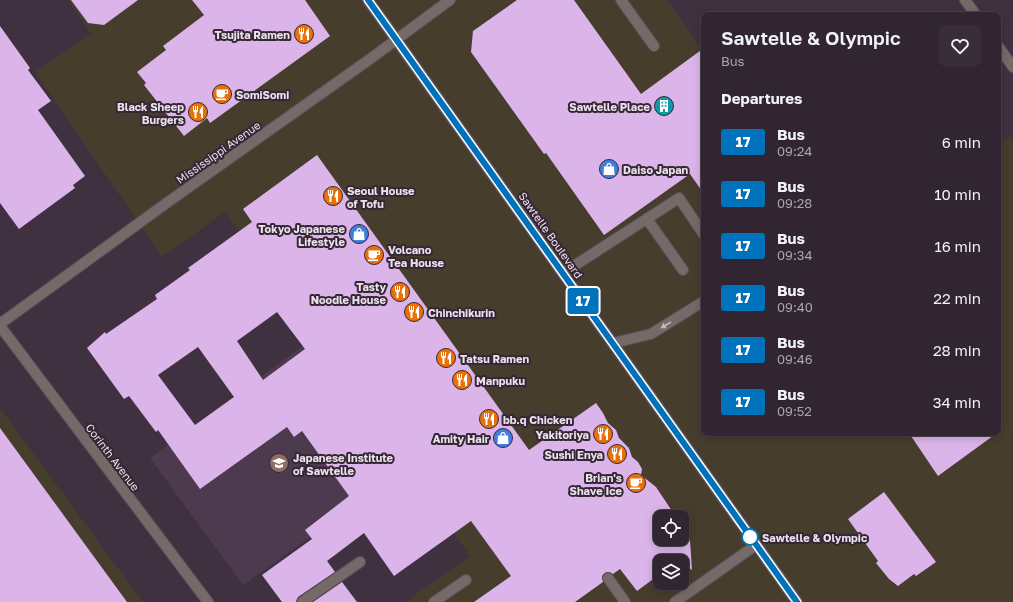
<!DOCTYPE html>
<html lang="en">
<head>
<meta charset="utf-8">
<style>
  :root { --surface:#302530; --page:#382d38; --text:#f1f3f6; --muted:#a8a5ab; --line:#4b424c }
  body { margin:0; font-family:"Golos Text",sans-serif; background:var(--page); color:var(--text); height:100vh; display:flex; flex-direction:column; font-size:15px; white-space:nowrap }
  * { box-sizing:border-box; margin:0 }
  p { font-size:13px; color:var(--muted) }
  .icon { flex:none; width:22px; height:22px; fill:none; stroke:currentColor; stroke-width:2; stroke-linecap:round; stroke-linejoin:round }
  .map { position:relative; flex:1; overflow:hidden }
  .details { position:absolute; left:701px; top:12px; width:300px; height:424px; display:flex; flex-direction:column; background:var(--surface); border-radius:8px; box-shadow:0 2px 10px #0003,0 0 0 1px var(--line) }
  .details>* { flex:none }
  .badge { padding:0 8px; border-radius:3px; font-size:14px; line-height:26px }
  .controls { position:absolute; left:653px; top:510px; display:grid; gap:8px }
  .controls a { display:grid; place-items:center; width:36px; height:36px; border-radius:8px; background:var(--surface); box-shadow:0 2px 10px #0003,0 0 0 1px var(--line); font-size:20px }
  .map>.badge { position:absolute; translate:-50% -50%; box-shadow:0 0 0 2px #fff }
  h2 { padding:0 20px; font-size:15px; line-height:36px }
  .round { display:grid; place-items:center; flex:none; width:42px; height:42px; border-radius:8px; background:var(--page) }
  .headline { display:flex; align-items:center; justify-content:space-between; height:68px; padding:0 20px }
  h1 { font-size:19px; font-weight:600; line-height:30px }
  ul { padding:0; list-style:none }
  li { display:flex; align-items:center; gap:12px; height:52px; padding:0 20px }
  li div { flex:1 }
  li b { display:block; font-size:15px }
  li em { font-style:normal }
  li .badge { min-width:44px; font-weight:700; text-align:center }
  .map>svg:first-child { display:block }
  .commercial { fill:#473d2d; fill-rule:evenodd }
  .built { fill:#4e3a4e }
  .building { fill:#dbb5ea; fill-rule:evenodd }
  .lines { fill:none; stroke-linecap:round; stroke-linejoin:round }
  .minor-casing { stroke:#5b4d5b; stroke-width:12 }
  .minor { stroke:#766a69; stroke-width:10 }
  .oneway { fill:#c2b8be }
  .line-casing { stroke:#fff; stroke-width:9 }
  .line { stroke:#0072bc; stroke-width:6 }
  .stop-dot { fill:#fff; stroke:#0072bc; stroke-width:2 }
  .labels { text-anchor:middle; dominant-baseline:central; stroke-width:4; stroke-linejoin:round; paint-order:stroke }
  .poi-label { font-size:11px; font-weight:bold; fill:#ebe2eb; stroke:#362736; text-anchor:end }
  .street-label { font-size:11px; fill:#ebe2eb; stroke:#362736 }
  .stop-label { font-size:11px; font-weight:bold; fill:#ebe2eb; stroke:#362736; text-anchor:start }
</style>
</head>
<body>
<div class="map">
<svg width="1013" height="602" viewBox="0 0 1013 602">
  <rect width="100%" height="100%" fill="#403140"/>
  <!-- commercial -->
  <path class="commercial" d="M 68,0 L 667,0 L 704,52 L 704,433 L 998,433 L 998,144 L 1010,136 L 1013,141 L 1013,602 L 405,602 L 470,556 L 225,212 L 162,257 L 35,72 L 91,33 ZM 660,517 L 682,517 L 682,539 L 660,539 ZM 660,561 L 682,561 L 682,583 L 660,583 Z
    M 0,408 L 143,602 L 0,602 Z"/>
  <!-- built -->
  <path class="built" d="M 315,337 L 407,468 L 243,585 L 150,458 Z"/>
  <!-- building -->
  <path class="building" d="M 71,0 L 138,0 L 104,25 L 88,23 Z
    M 192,0 L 305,0 L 330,36 L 210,123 L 207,118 L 184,136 L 144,85 L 146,83 L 137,72 L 166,50 L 163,46 L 204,15 Z
    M 517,0 L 574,0 L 641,94 L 704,48 L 704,194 L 690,174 L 604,235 L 546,153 L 544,154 L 471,52 L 473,31 Z
    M 0,26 L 30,68 L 28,70 L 51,101 L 38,110 L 85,176 L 73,185 L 75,188 L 19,229 L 0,203 Z
    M 317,155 L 529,450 L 596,403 L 603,413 L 608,423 L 616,430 L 619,438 L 629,448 L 632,457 L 638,462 L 642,469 L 641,475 L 656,487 L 676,517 L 660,517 L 660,539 L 682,539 L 682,523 L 688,530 L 687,536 L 690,540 L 692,570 L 682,563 L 682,561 L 660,561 L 660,574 L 637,591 L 620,569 L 613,574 L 607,572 L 602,576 L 603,582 L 575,602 L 474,602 L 511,576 L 471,521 L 394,576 L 364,533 L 327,561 L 335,572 L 298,597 L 296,602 L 282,602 L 262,575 L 312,539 L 305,530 L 349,496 L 302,431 L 294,437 L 287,427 L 200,489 L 158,430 L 156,432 L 129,396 L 124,399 L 87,348 L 105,332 L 106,334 L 157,299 L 155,295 L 190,270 L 188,268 L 252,222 L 243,209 ZM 277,312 L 305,349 L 263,380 L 237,341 ZM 198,347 L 234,397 L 195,425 L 158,375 Z
    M 0,428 L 127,602 L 0,602 Z
    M 909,433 L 997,433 L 938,476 Z
    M 884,492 L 936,562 L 916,576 L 914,574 L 898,586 L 889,579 L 876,563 L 878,561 L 848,519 Z
    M 342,582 L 357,602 L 313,602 Z"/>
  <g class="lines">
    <!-- minor casing -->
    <g class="minor-casing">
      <path id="minor" d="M 368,0 L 797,602
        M 621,0 L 654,46
        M 965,0 L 976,15
        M 998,46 L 1013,67
        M 647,219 L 683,270
        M 563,273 L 679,198 L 704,235
        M 0,324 L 168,202 L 370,59 L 450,0
        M 0,326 L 208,602
        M 613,343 L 651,334 L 704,301
        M 608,578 L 625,602
        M 302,602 L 360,562
        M 434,602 L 466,580
        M 675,602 L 756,545"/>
    </g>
    <!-- minor -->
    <use href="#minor" class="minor"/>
  </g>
  <!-- one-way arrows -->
  <defs><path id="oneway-solid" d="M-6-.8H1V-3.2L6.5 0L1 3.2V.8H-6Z"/></defs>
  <use class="oneway" href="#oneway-solid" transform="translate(666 325) rotate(149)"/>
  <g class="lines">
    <!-- line casing -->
    <g class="line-casing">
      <path id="line" d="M 368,0 L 797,602"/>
    </g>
    <!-- line -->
    <use href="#line" class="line"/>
  </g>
  <!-- icons -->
  <defs>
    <g id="restaurant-disc" transform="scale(1)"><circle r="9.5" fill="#e8710a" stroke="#362736"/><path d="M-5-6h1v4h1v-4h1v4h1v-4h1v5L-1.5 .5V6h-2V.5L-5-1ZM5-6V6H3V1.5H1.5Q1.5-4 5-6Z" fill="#fff"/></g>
    <g id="cafe-disc" transform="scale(1)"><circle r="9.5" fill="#e8710a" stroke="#362736"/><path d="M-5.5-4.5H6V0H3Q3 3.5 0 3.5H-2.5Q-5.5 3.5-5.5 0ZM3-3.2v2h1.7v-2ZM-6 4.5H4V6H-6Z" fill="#fff"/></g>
    <g id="building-disc" transform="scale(1)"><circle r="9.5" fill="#0f9aa8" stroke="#362736"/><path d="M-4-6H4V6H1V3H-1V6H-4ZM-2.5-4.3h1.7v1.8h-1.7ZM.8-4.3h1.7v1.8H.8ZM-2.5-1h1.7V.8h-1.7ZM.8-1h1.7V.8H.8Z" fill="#fff"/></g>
    <g id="shop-disc" transform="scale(1)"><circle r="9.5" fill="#3f7fe0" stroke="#362736"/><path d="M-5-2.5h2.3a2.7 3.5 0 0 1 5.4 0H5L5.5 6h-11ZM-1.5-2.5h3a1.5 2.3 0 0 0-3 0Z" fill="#fff"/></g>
    <g id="school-disc" transform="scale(1)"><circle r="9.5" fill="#8d6e63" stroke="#362736"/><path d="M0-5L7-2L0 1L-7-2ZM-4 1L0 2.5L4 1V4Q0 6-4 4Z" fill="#fff"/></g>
  </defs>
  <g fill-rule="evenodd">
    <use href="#restaurant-disc" x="304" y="34"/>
    <use href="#cafe-disc" x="222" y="94"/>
    <use href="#building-disc" x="664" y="106"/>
    <use href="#restaurant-disc" x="198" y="112"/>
    <use href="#shop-disc" x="609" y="169"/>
    <use href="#restaurant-disc" x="333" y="196"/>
    <use href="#shop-disc" x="359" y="234"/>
    <use href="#cafe-disc" x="374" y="255"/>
    <use href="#restaurant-disc" x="400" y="292"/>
    <use href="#restaurant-disc" x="414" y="312"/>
    <use href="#restaurant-disc" x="446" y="358"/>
    <use href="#restaurant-disc" x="462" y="380"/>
    <use href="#restaurant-disc" x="489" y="419"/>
    <use href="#restaurant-disc" x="603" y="434"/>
    <use href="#shop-disc" x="503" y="438"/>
    <use href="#restaurant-disc" x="617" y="454"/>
    <use href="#school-disc" x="279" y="463"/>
    <use href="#cafe-disc" x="636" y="483"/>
  </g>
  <!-- markers -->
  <circle class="stop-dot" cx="750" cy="537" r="8"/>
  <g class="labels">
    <!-- poi labels -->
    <g class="poi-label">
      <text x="290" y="34">Tsujita Ramen</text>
      <text x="236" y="94" text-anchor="start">SomiSomi</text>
      <text x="184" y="106">Black Sheep<tspan x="184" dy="13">Burgers</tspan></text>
      <text x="650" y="106">Sawtelle Place</text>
      <text x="623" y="169" text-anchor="start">Daiso Japan</text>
      <text x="347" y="190" text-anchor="start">Seoul House<tspan x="347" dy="13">of Tofu</tspan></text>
      <text x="345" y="228">Tokyo Japanese<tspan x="345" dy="13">Lifestyle</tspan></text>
      <text x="388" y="249" text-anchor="start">Volcano<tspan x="388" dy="13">Tea House</tspan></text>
      <text x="386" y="286">Tasty<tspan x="386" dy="13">Noodle House</tspan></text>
      <text x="428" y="312" text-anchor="start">Chinchikurin</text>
      <text x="460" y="358" text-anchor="start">Tatsu Ramen</text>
      <text x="476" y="380" text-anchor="start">Manpuku</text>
      <text x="503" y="419" text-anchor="start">bb.q Chicken</text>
      <text x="589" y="434">Yakitoriya</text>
      <text x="489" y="438">Amity Hair</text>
      <text x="603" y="454">Sushi Enya</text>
      <text x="293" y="457" text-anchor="start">Japanese Institute<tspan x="293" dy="13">of Sawtelle</tspan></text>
      <text x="622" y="477">Brian's<tspan x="622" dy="13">Shave Ice</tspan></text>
    </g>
    <!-- street labels -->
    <g class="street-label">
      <text transform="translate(218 152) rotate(-35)">Mississippi Avenue</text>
      <text transform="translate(551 235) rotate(55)">Sawtelle Boulevard</text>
      <text transform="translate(113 457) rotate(53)">Corinth Avenue</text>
    </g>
    <!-- stop labels -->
    <g class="stop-label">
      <text x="762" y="537">Sawtelle &amp; Olympic</text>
    </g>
  </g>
</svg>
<div class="controls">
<a><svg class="icon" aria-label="locate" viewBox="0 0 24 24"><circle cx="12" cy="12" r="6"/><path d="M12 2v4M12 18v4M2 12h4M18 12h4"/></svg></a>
<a><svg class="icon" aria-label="layers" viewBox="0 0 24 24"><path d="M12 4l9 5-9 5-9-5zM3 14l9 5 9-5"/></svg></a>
</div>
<b class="badge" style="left:583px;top:301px;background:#0072bc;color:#fff">17</b>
<section class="details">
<div class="headline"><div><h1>Sawtelle &amp; Olympic</h1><p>Bus</p></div><a class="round"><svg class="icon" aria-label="heart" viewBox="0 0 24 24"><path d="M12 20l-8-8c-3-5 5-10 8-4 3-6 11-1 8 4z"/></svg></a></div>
<h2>Departures</h2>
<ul>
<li><span class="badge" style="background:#0072bc;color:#fff">17</span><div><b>Bus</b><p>09:24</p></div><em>6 min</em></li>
<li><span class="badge" style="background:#0072bc;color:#fff">17</span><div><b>Bus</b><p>09:28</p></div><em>10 min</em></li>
<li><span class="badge" style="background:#0072bc;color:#fff">17</span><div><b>Bus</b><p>09:34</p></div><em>16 min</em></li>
<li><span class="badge" style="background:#0072bc;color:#fff">17</span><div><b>Bus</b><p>09:40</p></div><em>22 min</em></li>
<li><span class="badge" style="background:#0072bc;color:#fff">17</span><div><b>Bus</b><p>09:46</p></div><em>28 min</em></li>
<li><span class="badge" style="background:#0072bc;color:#fff">17</span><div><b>Bus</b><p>09:52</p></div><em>34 min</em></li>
</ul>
</section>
</div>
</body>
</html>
